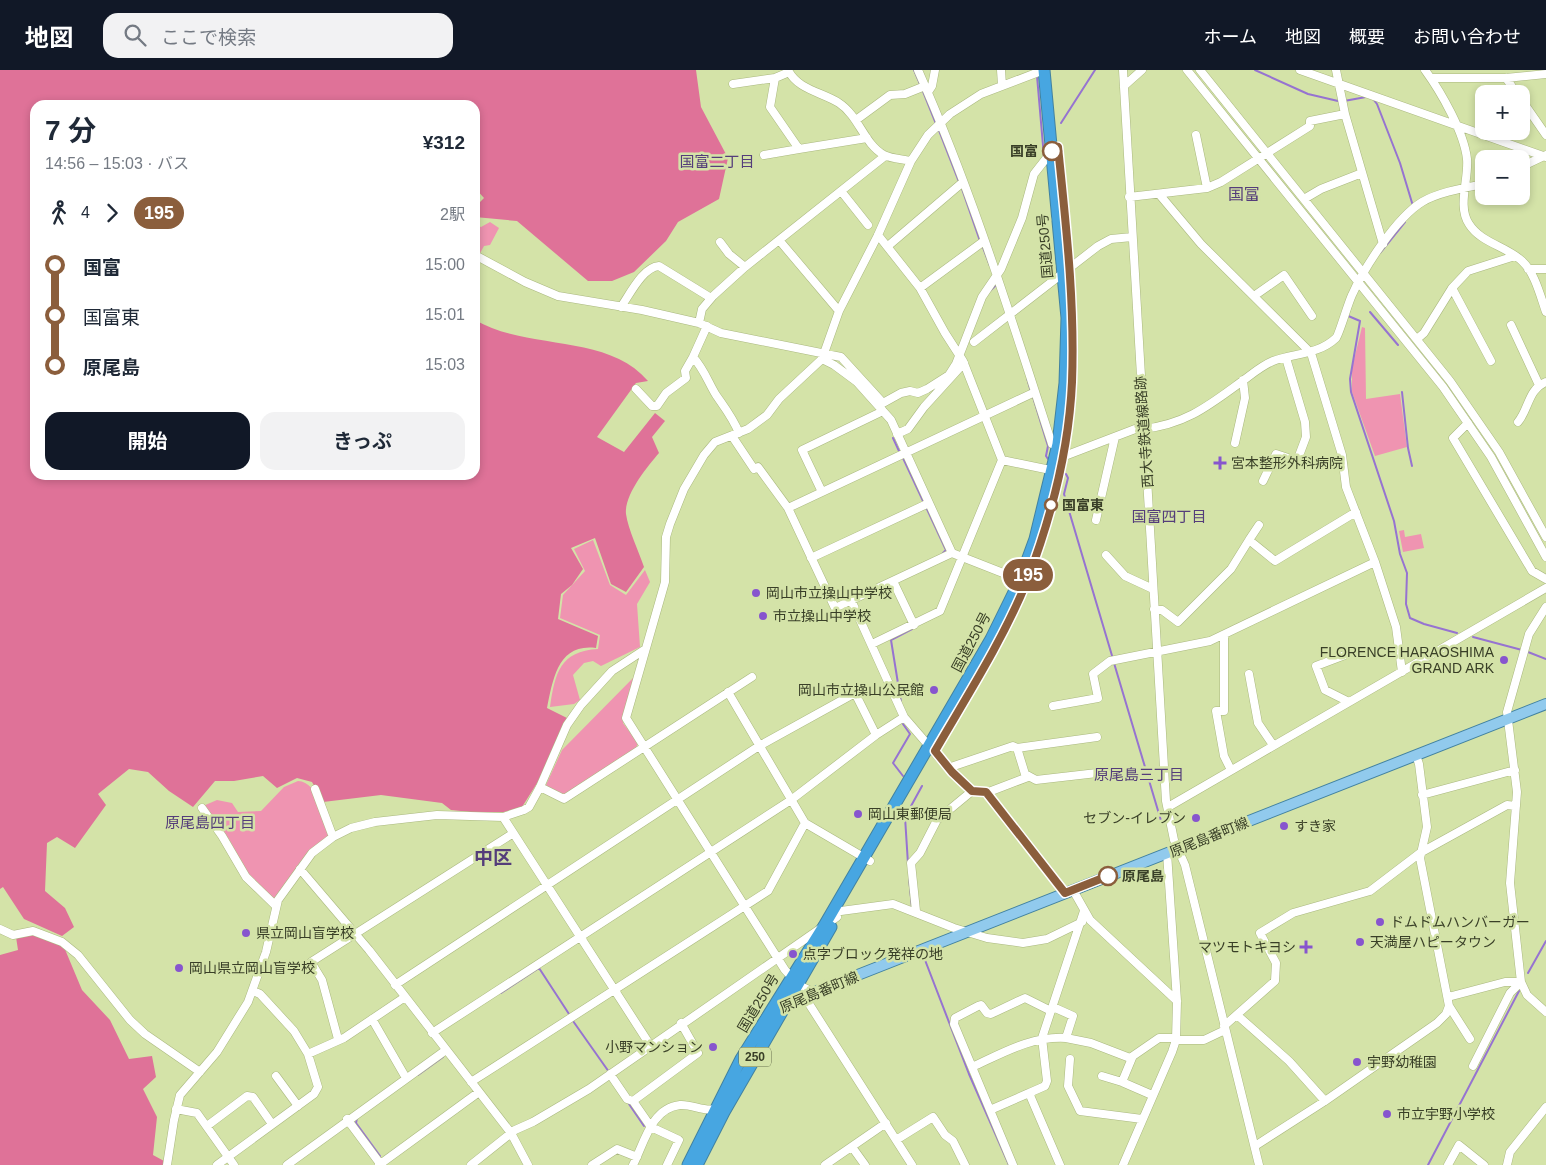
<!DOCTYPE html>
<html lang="ja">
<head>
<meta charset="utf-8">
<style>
  :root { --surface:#fff; --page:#f2f2f3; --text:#1f2937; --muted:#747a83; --accent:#111827 }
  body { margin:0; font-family:Helvetica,"Noto Sans JP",sans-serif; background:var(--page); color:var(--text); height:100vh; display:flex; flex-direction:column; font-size:19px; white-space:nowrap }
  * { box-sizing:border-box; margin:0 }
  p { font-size:16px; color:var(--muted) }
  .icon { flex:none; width:28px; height:28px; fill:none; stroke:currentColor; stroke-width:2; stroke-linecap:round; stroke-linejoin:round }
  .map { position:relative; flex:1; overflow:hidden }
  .side { position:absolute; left:30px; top:30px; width:450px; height:380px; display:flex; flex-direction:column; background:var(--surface); border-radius:15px; box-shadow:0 2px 8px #0003 }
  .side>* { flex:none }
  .badge { padding:0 10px; border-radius:16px; font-size:18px; line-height:32px }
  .fabs { position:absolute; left:1475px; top:15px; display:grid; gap:10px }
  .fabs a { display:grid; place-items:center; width:55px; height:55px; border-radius:10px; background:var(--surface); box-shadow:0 2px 8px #0003; font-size:25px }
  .map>.badge { position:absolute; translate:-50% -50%; box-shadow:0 0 0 2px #fff }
  .legs { display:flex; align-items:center; gap:8px; height:55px; padding:0 15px; font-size:16px }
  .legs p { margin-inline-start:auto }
  .overview { display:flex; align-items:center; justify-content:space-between; height:85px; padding:0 15px }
  h1 { font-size:28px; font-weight:700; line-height:38px }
  .primary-button { display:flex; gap:10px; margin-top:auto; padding:10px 15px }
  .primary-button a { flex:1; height:58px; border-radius:15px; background:var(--accent); color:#fff; font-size:20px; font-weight:700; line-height:58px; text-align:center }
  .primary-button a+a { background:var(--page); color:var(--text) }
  ul { padding:0 15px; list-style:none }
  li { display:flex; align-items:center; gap:18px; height:50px; font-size:19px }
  li i { display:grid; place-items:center; width:8px; height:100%; margin:0 6px; background:currentColor }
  li i::after { content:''; width:12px; height:12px; margin:-6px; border:4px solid; border-radius:50%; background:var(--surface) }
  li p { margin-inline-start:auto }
  li:first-child i { background:linear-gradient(#0000 50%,currentColor 0) }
  li:last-child i { background:linear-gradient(currentColor 50%,#0000 0) }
  header { display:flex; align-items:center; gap:30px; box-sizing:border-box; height:70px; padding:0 25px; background:var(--accent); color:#fff }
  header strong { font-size:24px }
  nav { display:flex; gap:28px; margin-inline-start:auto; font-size:18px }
  .search { width:350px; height:45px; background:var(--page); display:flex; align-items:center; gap:12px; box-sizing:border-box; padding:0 18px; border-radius:15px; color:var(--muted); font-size:19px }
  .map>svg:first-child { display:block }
  .green { fill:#ef94b1 }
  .forest { fill:#df7298 }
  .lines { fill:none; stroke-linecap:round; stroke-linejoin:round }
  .stream { stroke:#9673d1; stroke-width:2 }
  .minor-casing { stroke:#aab87f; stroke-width:9 }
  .major-casing { stroke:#4282a0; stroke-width:12 }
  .highway-casing { stroke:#4282a0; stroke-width:13 }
  .minor { stroke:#fff; stroke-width:8 }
  .major { stroke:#91caed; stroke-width:10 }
  .highway { stroke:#47a6e1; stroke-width:11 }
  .line-1-casing { stroke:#fff; stroke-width:11 }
  .line-1 { stroke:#8b5e3c; stroke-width:8 }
  .stop-1-dot { fill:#fff; stroke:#8b5e3c; stroke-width:2.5 }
  .poi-dot { fill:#8755ce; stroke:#d4e3a8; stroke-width:2 }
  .labels { text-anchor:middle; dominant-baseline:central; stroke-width:5; stroke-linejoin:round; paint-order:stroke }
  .shield { fill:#d4e3a8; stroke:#68704e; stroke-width:1 }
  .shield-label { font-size:12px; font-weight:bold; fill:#393f27 }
  .stop-label { font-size:14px; font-weight:bold; fill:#393f27; stroke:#d4e3a8; text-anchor:start }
  .street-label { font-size:14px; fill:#393f27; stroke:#d4e3a8 }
  .poi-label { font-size:14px; fill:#393f27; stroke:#d4e3a8; text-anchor:start }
  .neighbourhood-label { font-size:15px; fill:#543d7a; stroke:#d4e3a8 }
  .quarter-label { font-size:16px; fill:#543d7a; stroke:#d4e3a8 }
  .district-label { font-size:19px; font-weight:bold; fill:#543d7a; stroke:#d4e3a8 }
</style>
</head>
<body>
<header>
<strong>地図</strong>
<div class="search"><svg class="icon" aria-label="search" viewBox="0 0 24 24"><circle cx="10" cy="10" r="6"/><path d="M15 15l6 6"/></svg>ここで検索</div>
<nav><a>ホーム</a><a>地図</a><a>概要</a><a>お問い合わせ</a></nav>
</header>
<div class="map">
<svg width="1546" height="1095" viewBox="0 0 1546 1095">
  <rect width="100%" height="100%" fill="#d4e3a8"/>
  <!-- green -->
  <path class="green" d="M 490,152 L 499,158 L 490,175 L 484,176 L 479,185 L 475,182 L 475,154 L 481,157 Z
    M 1362,257 L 1365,258 L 1366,329 L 1400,324 L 1407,377 L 1375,386 L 1352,322 L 1352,298 Z
    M 1404,460 L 1405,467 L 1421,464 L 1424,478 L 1403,482 L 1399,461 Z
    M 593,470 L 610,515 L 626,525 L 645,500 L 650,512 L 637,534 L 640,577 L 601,596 L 593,591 L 584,593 L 573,605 L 580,630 L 574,634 L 550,637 C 555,603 560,581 598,579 L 600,565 L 560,548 L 563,525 L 585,501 L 574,479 Z
    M 634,607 L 623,653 L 638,673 L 636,678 L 566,724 C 559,724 550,721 546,715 L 562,680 Z
    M 298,711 C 319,712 324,748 331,765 L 277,829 L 271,829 L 249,808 L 229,769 L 203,736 L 217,730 L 232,733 L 238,742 L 261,741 L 284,717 Z"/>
  <!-- forest -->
  <path class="forest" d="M 0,0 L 696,0 L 701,37 L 728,88 L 719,129 L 678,152 L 666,171 L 634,202 L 612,211 L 588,211 L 517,151 L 475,147 L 475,137 L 484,128 L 475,118 L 475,35 L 35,35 L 35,405 L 475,405 L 475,250 C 528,281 607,263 648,311 L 636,313 L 597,367 L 624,382 L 655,343 L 665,351 L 652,367 L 659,383 C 647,397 624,425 626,444 C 628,459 639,482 644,497 L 626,522 L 611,514 L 595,468 L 571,478 L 583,499 L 572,515 L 561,524 L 558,549 L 598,566 L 596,578 C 558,573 553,609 547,638 L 567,648 L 539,710 L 522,737 L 504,742 L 471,742 L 451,740 L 442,733 L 381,725 L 323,732 L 312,712 L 297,708 L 277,718 L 263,706 L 234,711 L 215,711 L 193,737 L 169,721 L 148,702 L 129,699 L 98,724 L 106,735 L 75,778 L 57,767 L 47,773 L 45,821 L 65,838 L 74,857 L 62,866 L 24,849 L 3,817 L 0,819 Z
    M 33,865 L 64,877 L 82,920 L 110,950 L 129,989 L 152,986 L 156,1007 L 143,1019 L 157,1047 L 153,1085 L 164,1091 L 163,1095 L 0,1095 L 0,885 L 18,880 L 16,867 Z"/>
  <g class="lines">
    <!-- stream -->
    <path class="stream" d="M 914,0 L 920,14
      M 1255,0 L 1308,24 L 1338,31
      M 1037,6 L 1044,87
      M 922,19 L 936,54
      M 1373,29 L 1377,34 L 1400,93 L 1413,136
      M 1344,31 L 1366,27
      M 1061,53 L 1095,0
      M 938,58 L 959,112
      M 961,116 L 980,171
      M 982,175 L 990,196
      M 1380,183 L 1405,152
      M 990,221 L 996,215
      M 1370,242 L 1398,275
      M 1346,245 L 1360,251 L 1350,309 L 1351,322 L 1394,451 L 1400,484 L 1407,503 L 1406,534 L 1410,548 L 1424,554 L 1457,563
      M 1027,308 L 1031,322
      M 1402,322 L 1408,378 L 1412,396
      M 1033,327 L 1048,376 L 1046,386 L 1048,389
      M 893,368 L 899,381
      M 903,388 L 924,433
      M 1066,404 L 1068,408 L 1064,424 L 1113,589
      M 926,437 L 946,480 L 942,484
      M 1473,567 L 1522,580
      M 1528,582 L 1546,589
      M 1114,593 L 1162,754
      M 901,632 L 891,570 L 912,559
      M 903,654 L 910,664 L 893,693 L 903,706
      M 908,794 L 905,747 L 922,716
      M 909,808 L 912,838
      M 925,890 L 969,1004 L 1009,1095
      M 1528,903 L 1546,871
      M 501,923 L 539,898 L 569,944
      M 573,951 L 609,1002
      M 418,1005 L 443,987
      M 629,1034 L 644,1056
      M 357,1048 L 356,1053 L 380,1086
      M 1428,1095 L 1519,921"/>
    <!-- minor casing -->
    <g class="minor-casing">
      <path id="minor" d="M 788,0 C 798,20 822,22 839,33 C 859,46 864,74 884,85 C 892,89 903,89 911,91
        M 918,0 C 972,121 1011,248 1052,374 L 1064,374
        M 1001,0 L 1002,15
        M 1123,0 L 1166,731 L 1174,770 L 1185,795 L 1259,1095
        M 1187,0 L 1443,317 L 1491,387 L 1546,487
        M 1200,0 L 1450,311 L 1499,382 L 1546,467
        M 1300,0 L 1546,87
        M 1336,0 L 1345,44 L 1383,174
        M 1425,0 C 1441,22 1464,62 1467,89 C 1469,109 1457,136 1469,154 C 1481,173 1506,176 1522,191 C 1535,203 1540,225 1546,242
        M 775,8 L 770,37 L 799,79 L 867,68
        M 1431,8 L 1506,8 L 1546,4
        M 1506,8 L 1517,24
        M 733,14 L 775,8 L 789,2
        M 1124,16 L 1142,0
        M 928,22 L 932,16 L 935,0
        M 1521,29 L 1546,65
        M 856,50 L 890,25 L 905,24 L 925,16
        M 1196,65 L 1207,118
        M 764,85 L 799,79
        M 1521,97 L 1546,85
        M 841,121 L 868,155
        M 1159,124 L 1201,174 L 1311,283 L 1342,385 L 1346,417 L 1375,492 L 1396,557 L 1402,602
        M 1129,127 L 1207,118 L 1221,112 L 1310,56 L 1310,51 L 1345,44
        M 1304,129 L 1321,119 L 1362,103
        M 779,170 L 839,241
        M 720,172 L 729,184 L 745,197
        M 888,176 L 963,112
        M 475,185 L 525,212 L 558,226 L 642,240 L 699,253 L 721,263 L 841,287 L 883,333 L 901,323 L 910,321 L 918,323 L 927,319 L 949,305 L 956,294 L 982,227 L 1001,199 L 1022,148 L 1034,104 L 1052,81 L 1058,77
        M 1528,199 L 1546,199
        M 920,218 L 984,171
        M 1452,218 L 1491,291
        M 1254,226 L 1284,205 L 1312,246
        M 621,237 C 630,224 643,197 659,196 L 711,228
        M 699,253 L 702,239 L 713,226 L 745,197 L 885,86
        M 1511,255 L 1539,315
        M 707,256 L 693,287 C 704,299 708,312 716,325 C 725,338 733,348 739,363
        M 1417,269 L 1424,263 L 1452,218 L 1468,201 L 1515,186
        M 974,272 L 1098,176 L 1111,169 L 1132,167
        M 822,289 L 834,295 L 857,312 L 891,350 L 952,483 L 1026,512
        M 636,319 L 652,336 L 657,336 L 666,323 L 686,308 L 685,301 L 693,287
        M 1518,352 C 1529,339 1528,319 1546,312
        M 1468,353 L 1453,368 L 1532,501 L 1546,509
        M 1143,359 C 1186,354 1208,336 1241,312 C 1251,305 1261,296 1273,291 C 1294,283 1318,285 1336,268 C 1339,265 1348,233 1352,225 C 1364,198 1396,148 1422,132 C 1439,122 1464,118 1484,114
        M 897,364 L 908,359 L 924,337 L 964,293
        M 732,366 L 754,399 L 758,397 L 788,438 L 835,538 L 952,483
        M 1235,373 L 1245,328 L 1243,310
        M 1062,387 L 1143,356
        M 1002,390 L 1060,402
        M 1263,411 L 1276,384 L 1297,391 L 1306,367 L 1305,352 L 1286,288
        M 822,422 L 802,380 L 883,341
        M 788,438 L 1035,322
        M 1096,450 L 1115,367
        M 1259,455 L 1249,470 L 1275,491 L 1356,442
        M 1106,485 L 1125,506 L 1153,519
        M 811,488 L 929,433
        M 893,511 L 914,555
        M 851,530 L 904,647 L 948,698 L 1013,676 L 1017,678 L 1097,667
        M 1546,537 L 1529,564 L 1507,642 L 1517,722 L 1510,813 L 1521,912 L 1527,925 L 1546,942
        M 1154,539 L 1162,540 L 1178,552 L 1231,499 L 1249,470
        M 1224,565 L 1224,641 L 1216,641 L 1224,686 L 1231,700
        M 872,574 L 940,541 L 1002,390 L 963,291 L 945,263 L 920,218 L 878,165
        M 1345,585 L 1316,596 L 1325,620 L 1349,632
        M 1249,604 L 1258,653 L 1273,675
        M 728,622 L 805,753 L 870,791
        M 1053,636 L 1098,628 L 1093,604 L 1110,591 L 1210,571 L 1375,492
        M 1017,678 L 1025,704 L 1036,710 L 1097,703
        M 948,698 L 972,721 L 986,723 L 1028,707
        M 540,717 L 564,729 L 752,607
        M 315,719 L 333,767
        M 986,723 L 1065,823
        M 1422,725 L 1515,700
        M 1168,737 L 1546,518
        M 202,738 L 222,766 L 246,807 L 276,836
        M 503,747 L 650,975
        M 300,799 L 369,880 L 511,1063 L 528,1095
        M 1073,820 L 1090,850 L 1177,931
        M 841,841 L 893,834 L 954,858 L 987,868 L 1023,873 L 1047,869 L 1082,852
        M 916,841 L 911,793 L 920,783 L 937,750 L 972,721
        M 0,859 L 13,865 L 33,861 L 62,872 L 78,885 L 130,950 L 145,964 L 200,1002
        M 395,915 L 759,676 L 855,623 L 876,665
        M 813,922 L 799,915 L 785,900 L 626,648 L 665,512 L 666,467 L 670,454 L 684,419 L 704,385 L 715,372 L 748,359 L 767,345 L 779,329 L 822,289 L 839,241 L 878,165 L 911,91 L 928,65 L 950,44 L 981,24 L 1044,0
        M 804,926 L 912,1095
        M 1448,927 L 1505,912 L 1521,912
        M 1449,936 L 1470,969
        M 1237,945 L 1289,991 L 1325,1031
        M 372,949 L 406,1008
        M 1224,956 L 1275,911 L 1276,893 L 1260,863 L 1293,843 L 1370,821 L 1420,783 L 1507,735 L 1516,736
        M 432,963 L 791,730 L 876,665 L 904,647
        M 1066,968 L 1091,973 L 1130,988 L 1159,968 L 1176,968
        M 338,969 L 322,910 L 311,892 L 512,764
        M 1176,970 L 1204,970 L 1225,960
        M 308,984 L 344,968 L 405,927
        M 1070,989 L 1068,1016 L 1080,1041 L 1142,1049
        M 1473,996 L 1510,923 L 1521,912
        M 972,997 C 1003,983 1031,966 1066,968 L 1073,946 L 1053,937
        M 610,1004 L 627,1029 L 633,1031
        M 276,1006 L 298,1036
        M 1102,1006 L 1122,1012 L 1152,1025
        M 471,1012 L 768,821 L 805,753
        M 1122,1012 L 1132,988
        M 176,1039 L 197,1043 L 234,1095
        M 990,1040 L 1029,1023
        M 347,1049 L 381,1095
        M 207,1056 L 247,1026 L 253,1027 L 272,1054
        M 896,1070 L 933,1047 L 945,1065 L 953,1071 L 965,1095
        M 1255,1076 L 1325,1031 L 1437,953 L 1446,944 L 1449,936 L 1420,788 L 1427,757 L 1419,694 L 1416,685
        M 852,1077 L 865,1095
        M 167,1095 L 174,1050 L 180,1025 L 217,982 L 248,932 L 266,882 L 278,830 L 312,783 L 333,767 L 351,758 L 375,752 L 437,745 L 503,747 L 524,740 L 529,737 L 540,717 L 567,655 L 581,635 L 612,601 L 644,580
        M 217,1095 L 314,1024 L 318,1017 L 308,984 L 294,961 L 260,924 L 253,921
        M 287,1095 L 446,980
        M 379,1095 L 479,1022
        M 471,1095 L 515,1060 L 533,1052 L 589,1019 L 837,847
        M 592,1095 L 617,1079 L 637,1087
        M 633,1095 C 644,1074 651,1038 680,1035 C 692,1034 704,1042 715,1039
        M 667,1095 L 679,1070 L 651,1057 L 633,1031 L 698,983 L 681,953
        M 825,1095 L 886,1053
        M 1013,1095 L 954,954 L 955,948 L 978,936 L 981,935 L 987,943 L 991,944 L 1025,928 L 1051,941
        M 1060,1095 L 1029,1023 L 1045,1016 L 1047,1011 L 1042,968 L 1084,841
        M 1123,1095 L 1172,982 L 1176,970 L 1177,931 L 1167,783
        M 1448,1095 L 1459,1075 L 1484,1095
        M 1507,1095 L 1510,1082 L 1546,1037"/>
    </g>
    <!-- major casing -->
    <g class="major-casing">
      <path id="major" d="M 784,934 L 1546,634"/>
    </g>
    <!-- highway casing -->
    <g class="highway-casing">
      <path id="highway" d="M 688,1095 L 741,989 L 824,856 L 991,569 L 1020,510 L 1035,469 L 1058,374 L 1065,313 L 1067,248 L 1044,0
        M 697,1095 L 724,1042 L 831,857"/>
    </g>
    <!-- minor -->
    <use href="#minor" class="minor"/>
    <!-- major -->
    <use href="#major" class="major"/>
    <!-- highway -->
    <use href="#highway" class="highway"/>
  </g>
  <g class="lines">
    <!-- line-1 casing -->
    <g class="line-1-casing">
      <path id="line-1" d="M 1052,81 L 1058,77 C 1066,155 1075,233 1072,312 C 1069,379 1051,448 1027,511 C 1003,570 967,626 935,681 L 952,702 L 972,721 L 986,722 L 1065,823 L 1108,806"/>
    </g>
    <!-- line-1 -->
    <use href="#line-1" class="line-1"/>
  </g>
  <!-- markers -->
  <g class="stop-1-dot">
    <circle cx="1052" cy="81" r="9"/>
    <circle cx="1051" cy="435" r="6"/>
    <circle cx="1108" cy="806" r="9"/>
  </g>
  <g class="poi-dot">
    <path d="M1217.5 385.5h5v5h5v5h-5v5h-5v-5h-5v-5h5z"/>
    <circle cx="756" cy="523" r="5"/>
    <circle cx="763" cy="546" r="5"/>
    <circle cx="1504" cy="590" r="5"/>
    <circle cx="934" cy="620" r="5"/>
    <circle cx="858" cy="744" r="5"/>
    <circle cx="1196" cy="748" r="5"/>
    <circle cx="1284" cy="756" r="5"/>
    <circle cx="1380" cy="852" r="5"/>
    <circle cx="246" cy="863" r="5"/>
    <circle cx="1360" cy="872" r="5"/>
    <path d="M1303.5 869.5h5v5h5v5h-5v5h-5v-5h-5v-5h5z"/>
    <circle cx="793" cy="884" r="5"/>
    <circle cx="179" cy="898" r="5"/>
    <circle cx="713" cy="977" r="5"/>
    <circle cx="1357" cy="992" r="5"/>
    <circle cx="1387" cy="1044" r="5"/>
  </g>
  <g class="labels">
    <!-- shield labels -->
    <rect class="shield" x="739" y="977.5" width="32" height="19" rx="4"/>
    <g class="shield-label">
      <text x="755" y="987">250</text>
    </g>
    <!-- stop labels -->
    <g class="stop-label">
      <text x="1038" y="81" text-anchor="end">国富</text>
      <text x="1062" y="435">国富東</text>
      <text x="1122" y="806">原尾島</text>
    </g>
    <!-- street labels -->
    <g class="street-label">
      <text transform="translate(1045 176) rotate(-95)">国道250号</text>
      <text transform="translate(1144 362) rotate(-94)">西大寺鉄道線路跡</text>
      <text transform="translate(971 572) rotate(-62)">国道250号</text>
      <text transform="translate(1209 767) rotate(-22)">原尾島番町線</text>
      <text transform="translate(819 922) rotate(-23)">原尾島番町線</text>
      <text transform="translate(758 933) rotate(-59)">国道250号</text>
    </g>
    <!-- poi labels -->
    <g class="poi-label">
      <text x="1231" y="393">宮本整形外科病院</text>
      <text x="766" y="523">岡山市立操山中学校</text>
      <text x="773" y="546">市立操山中学校</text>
      <text x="1494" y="582" text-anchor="end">FLORENCE HARAOSHIMA<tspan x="1494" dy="16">GRAND ARK</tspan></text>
      <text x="924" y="620" text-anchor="end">岡山市立操山公民館</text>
      <text x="868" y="744">岡山東郵便局</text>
      <text x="1186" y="748" text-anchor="end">セブン-イレブン</text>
      <text x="1294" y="756">すき家</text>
      <text x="1390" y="852">ドムドムハンバーガー</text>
      <text x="256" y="863">県立岡山盲学校</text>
      <text x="1370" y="872">天満屋ハピータウン</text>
      <text x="1296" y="877" text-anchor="end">マツモトキヨシ</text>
      <text x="803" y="884">点字ブロック発祥の地</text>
      <text x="189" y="898">岡山県立岡山盲学校</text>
      <text x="703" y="977" text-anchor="end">小野マンション</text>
      <text x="1367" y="992">宇野幼稚園</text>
      <text x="1397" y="1044">市立宇野小学校</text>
    </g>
    <!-- neighbourhood labels -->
    <g class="neighbourhood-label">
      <text x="717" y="91">国富二丁目</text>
      <text x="1169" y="446">国富四丁目</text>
      <text x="1139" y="704">原尾島三丁目</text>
      <text x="210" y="752">原尾島四丁目</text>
    </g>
    <!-- quarter labels -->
    <g class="quarter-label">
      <text x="1244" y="124">国富</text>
    </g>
    <!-- district labels -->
    <g class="district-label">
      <text x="493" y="787">中区</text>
    </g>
  </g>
</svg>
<div class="fabs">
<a>+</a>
<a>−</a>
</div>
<b class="badge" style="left:1028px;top:505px;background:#8b5e3c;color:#fff">195</b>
<section class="side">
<div class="overview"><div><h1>7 分</h1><p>14:56 – 15:03 · バス</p></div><b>¥312</b></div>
<div class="legs"><svg class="icon" aria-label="walk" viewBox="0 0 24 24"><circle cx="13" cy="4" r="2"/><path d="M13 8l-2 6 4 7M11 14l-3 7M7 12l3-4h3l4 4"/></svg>4<svg class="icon" aria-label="forward" viewBox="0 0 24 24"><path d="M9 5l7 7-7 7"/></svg><b class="badge" style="background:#8b5e3c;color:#fff">195</b><p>2駅</p></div>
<ul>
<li><i style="color:#8b5e3c"></i><b>国富</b><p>15:00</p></li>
<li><i style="color:#8b5e3c"></i><span>国富東</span><p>15:01</p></li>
<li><i style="color:#8b5e3c"></i><b>原尾島</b><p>15:03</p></li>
</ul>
<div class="primary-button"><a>開始</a><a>きっぷ</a></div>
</section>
</div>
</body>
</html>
